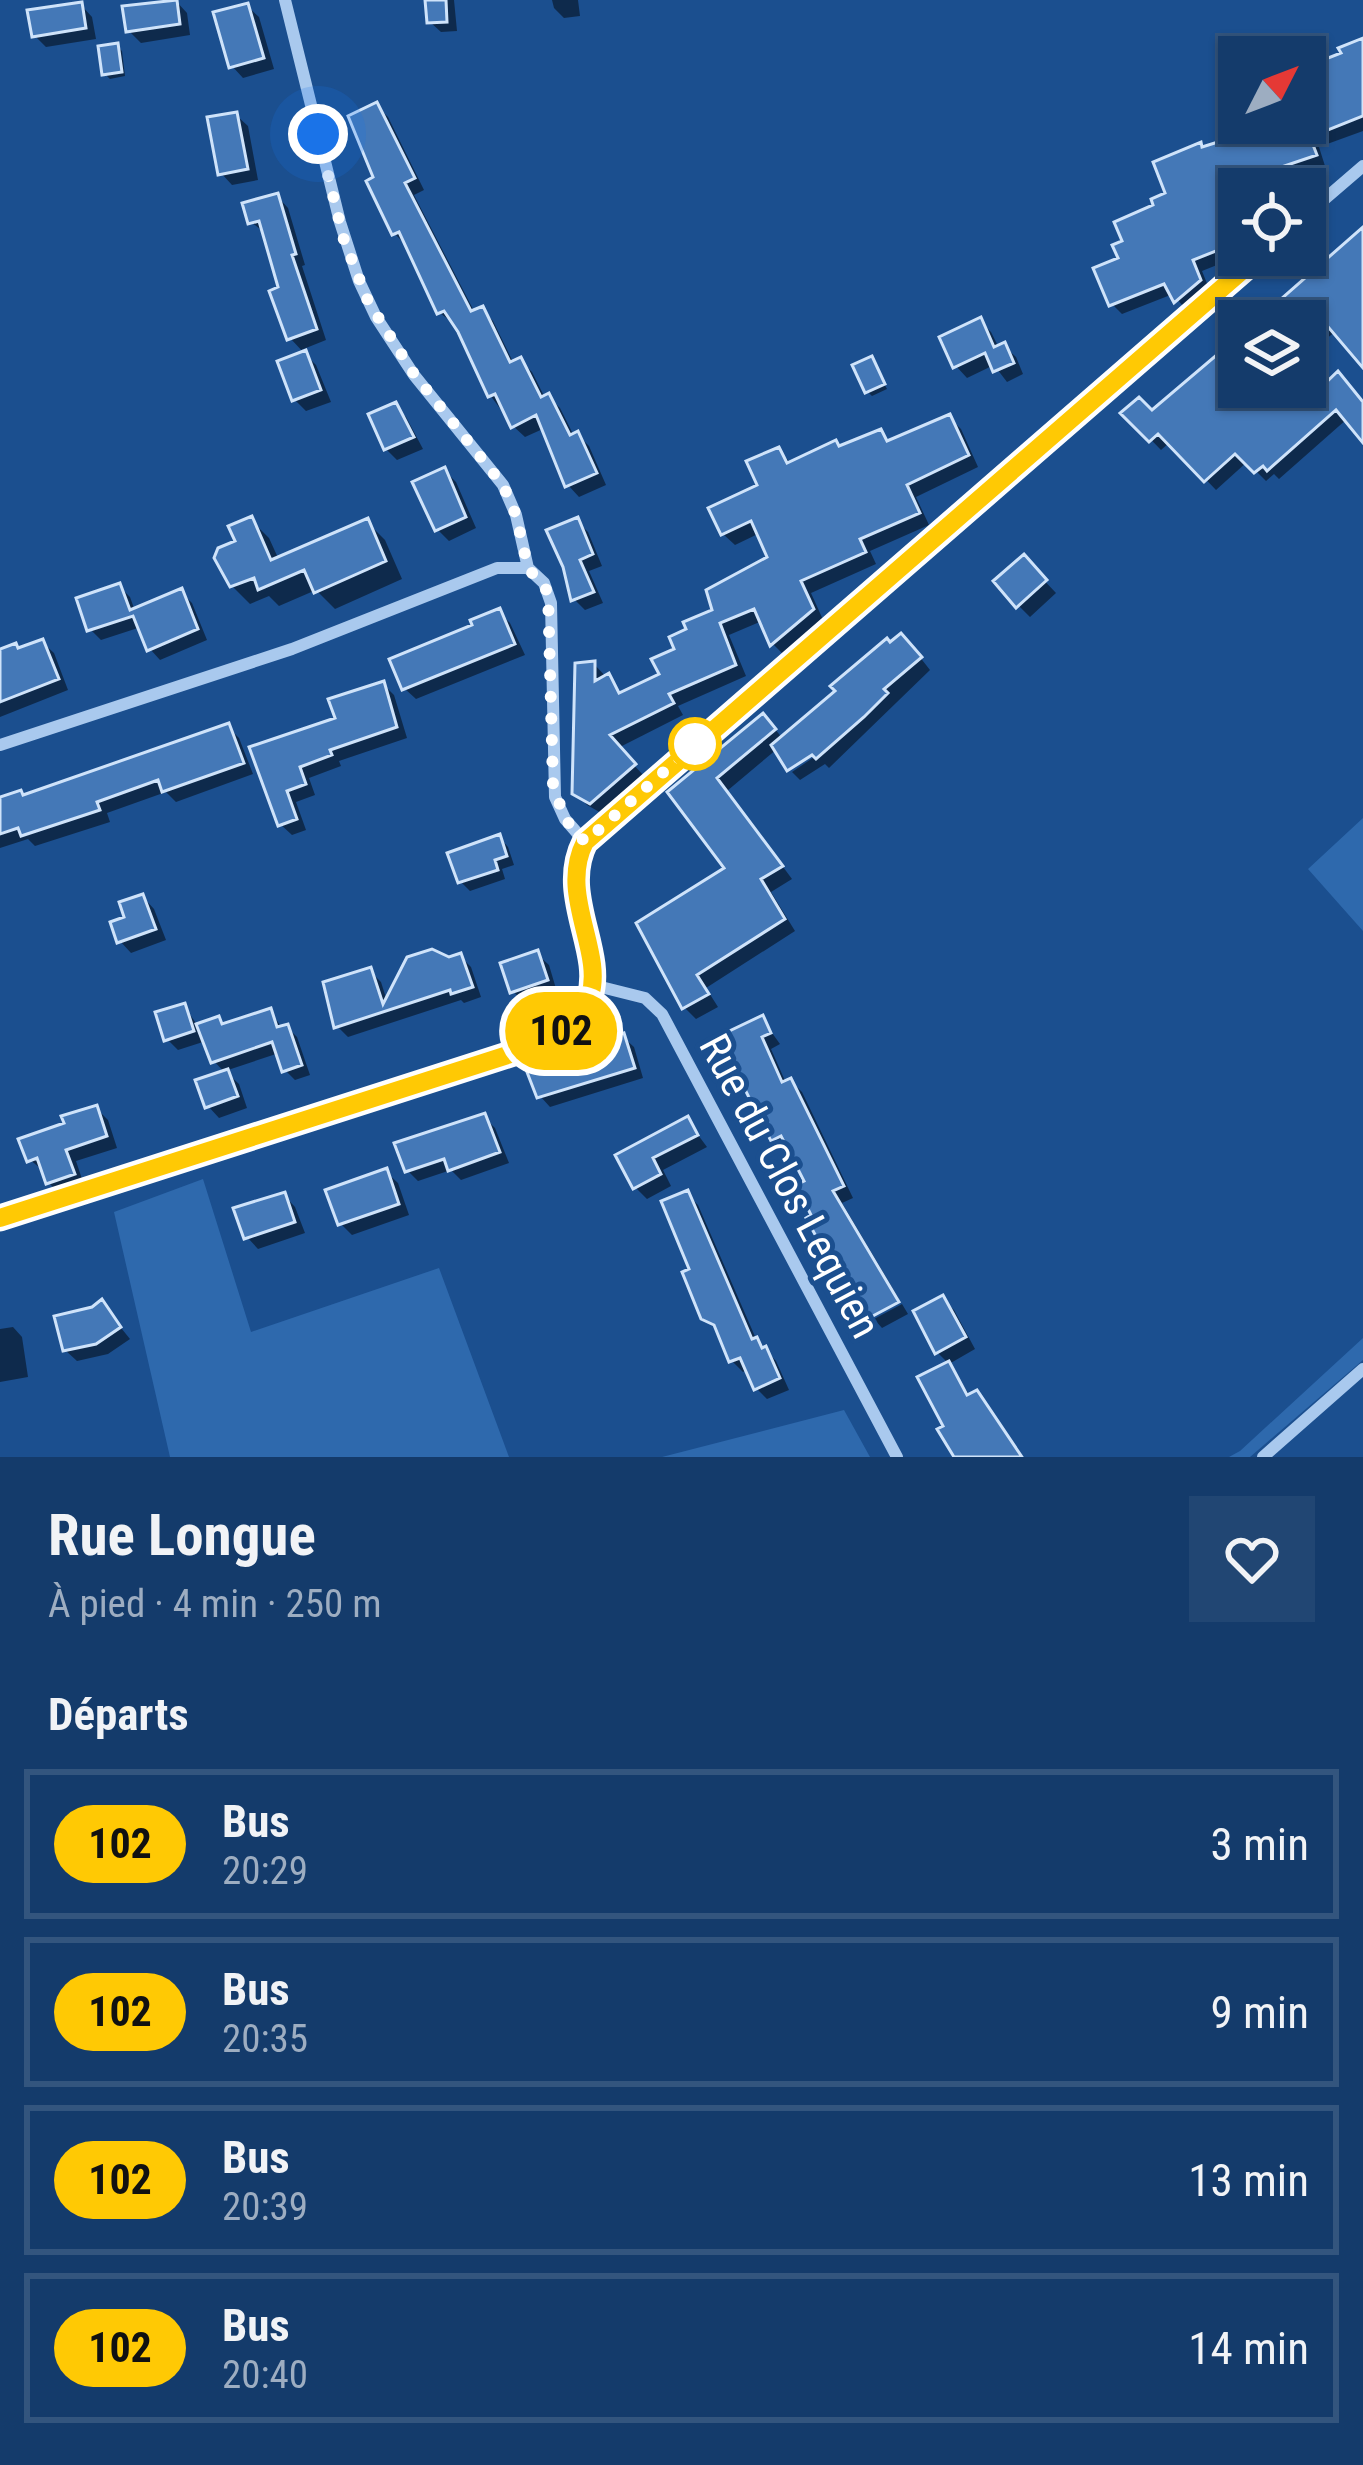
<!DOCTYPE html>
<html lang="fr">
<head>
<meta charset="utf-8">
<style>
  :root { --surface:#143b6b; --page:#214673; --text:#f1f3f6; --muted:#9dadc1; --line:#33557e }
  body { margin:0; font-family:"Roboto Condensed",sans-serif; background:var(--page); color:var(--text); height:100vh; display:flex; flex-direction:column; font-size:45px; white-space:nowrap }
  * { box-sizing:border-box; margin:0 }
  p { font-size:39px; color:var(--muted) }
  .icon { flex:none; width:66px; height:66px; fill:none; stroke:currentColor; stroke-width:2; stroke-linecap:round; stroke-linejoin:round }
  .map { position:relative; height:1457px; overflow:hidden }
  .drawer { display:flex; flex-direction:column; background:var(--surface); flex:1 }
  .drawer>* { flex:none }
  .badge { padding:0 24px; border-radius:39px; font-size:42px; line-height:78px }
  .needle { width:78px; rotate:48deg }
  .tools { position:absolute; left:1218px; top:36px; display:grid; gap:24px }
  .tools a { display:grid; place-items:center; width:108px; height:108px; border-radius:0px; background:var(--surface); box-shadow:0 3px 9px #0004,0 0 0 3px var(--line); font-size:60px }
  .you { position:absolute; width:60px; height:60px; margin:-30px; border:9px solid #fff; border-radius:50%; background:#1a73e8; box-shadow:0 0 0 18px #1a73e833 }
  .map>.badge { position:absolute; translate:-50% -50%; box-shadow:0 0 0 6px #fff }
  h2 { padding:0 48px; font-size:45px; line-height:108px }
  .round { display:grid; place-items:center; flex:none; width:126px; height:126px; border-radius:0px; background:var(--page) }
  .head { display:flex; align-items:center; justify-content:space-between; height:204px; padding:0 48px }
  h1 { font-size:57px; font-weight:700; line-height:90px }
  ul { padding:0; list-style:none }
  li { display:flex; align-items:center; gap:36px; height:150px; margin:0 24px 18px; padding:0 24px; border:6px solid var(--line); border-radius:0px }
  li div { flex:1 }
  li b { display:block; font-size:45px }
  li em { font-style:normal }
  li .badge { min-width:132px; font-weight:700; text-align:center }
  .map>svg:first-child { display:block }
  .green { fill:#2e69ad }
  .shadow { fill:#0007 }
  .building { fill:#4478b7; stroke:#cfe3fa; stroke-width:3 }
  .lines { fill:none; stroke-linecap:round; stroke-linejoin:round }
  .minor { stroke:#a9c9ee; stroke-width:12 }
  .line-casing { stroke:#fff; stroke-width:27 }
  .line { stroke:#ffc904; stroke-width:18 }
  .walk { stroke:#fff; stroke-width:12; stroke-dasharray:0 21.6 }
  .stop-dot { fill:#fff; stroke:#ffc904; stroke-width:6 }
  .labels { text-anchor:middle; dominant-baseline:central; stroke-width:10; stroke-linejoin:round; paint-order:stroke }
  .street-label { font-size:42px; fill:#fff; stroke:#1b4f8f }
</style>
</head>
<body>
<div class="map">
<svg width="1363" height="1457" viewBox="0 0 1363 1457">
  <rect width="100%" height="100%" fill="#1b4f8f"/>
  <!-- green -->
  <path class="green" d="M 1363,818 L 1363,931 L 1308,869 Z
    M 203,1179 L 251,1332 L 439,1268 L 509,1457 L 170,1457 L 114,1212 Z
    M 1363,1338 L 1363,1360 L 1250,1457 L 1229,1457 L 1240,1451 Z
    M 844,1410 L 870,1457 L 662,1457 Z"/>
  <!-- shadow -->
  <path class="shadow" d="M 428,0 L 454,0 L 457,31 L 441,32 L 430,22 Z
    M 552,0 L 578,0 L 580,16 L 564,18 L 554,8 Z
    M 176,1 L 187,13 L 190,35 L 141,43 L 129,31 Z
    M 81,5 L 92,17 L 96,39 L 46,47 L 34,35 Z
    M 247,6 L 259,17 L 274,69 L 243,78 L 232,66 Z
    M 1363,39 L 1363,131 L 1319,147 L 1325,166 L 1266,185 L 1268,189 L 1239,189 L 1239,224 L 1221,231 L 1232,259 L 1202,271 L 1210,291 L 1187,311 L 1173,294 L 1122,314 L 1112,304 L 1126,243 L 1204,150 L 1254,134 L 1251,123 L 1305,123 L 1305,116 L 1344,55 Z
    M 117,46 L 122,51 L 125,76 L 110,79 L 105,74 Z
    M 377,106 L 388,117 L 424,190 L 414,195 L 475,313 L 482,309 L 493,321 L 514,364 L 521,361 L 532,372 L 545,398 L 548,396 L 560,408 L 574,436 L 577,434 L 589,446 L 606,485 L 579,497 L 568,485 L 545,428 L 525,437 L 513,426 L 490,395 L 453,323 L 440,313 L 406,245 L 395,234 L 377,179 Z
    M 236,115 L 248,126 L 258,180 L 232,185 L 221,173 Z
    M 277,196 L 288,208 L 305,265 L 302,266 L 326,340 L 301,350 L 316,365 L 331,402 L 306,411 L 295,400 L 304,353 L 290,338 L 282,289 L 265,233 L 251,222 Z
    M 1363,233 L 1363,363 L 1336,331 L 1305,356 L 1305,321 L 1260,321 Z
    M 980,321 L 991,332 L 999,348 L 1004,346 L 1016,357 L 1023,374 L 1007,382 L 994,365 L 967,378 L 956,366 Z
    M 1239,339 L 1239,387 L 1305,387 L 1305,371 L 1322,391 L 1363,404 L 1363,438 L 1347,419 L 1279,479 L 1274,474 L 1266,481 L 1247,462 L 1216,490 L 1170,442 L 1161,450 L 1125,413 L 1152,414 Z
    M 872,360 L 887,389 L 872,396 L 867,391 Z
    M 395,406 L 406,417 L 423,449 L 397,460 L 386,449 Z
    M 949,417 L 961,429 L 978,467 L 916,497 L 929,525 L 870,551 L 876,564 L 811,593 L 824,622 L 784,655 L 773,644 L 762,621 L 729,635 L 746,676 L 678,706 L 683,715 L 618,748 L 645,777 L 603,814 L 587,805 L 575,792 L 594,664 L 623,695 L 663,675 L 678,650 L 771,558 L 760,533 L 735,545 L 723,534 L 761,486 L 779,451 L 792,464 L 880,432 L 891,443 Z
    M 444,470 L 456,482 L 476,528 L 449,541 L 438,530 Z
    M 251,520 L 269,538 L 279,560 L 367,522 L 385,540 L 402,579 L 335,609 L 316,590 L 279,606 L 269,596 L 250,604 L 232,586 L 239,543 Z
    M 577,521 L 588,532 L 602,566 L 589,571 L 603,603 L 585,610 L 574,599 Z
    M 1023,558 L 1056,593 L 1030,617 L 1019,606 Z
    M 119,586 L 130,597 L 135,611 L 181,592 L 192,603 L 207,640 L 160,660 L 150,649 L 141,627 L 101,640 L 90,629 Z
    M 499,612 L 510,623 L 525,655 L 416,699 L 404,688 L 476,626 Z
    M 42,642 L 54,653 L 68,690 L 0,717 L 0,648 L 2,652 L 20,651 Z
    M 912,647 L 930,670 L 829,768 L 825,764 L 800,780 L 792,772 L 826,749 L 777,749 L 727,791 L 792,879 L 771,892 L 795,931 L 706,988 L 718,1007 L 696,1019 L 685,1008 L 729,869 L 671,793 L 775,729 L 783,739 Z
    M 383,684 L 394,695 L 407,738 L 339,761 L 341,766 L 309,778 L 315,795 L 296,802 L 306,830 L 292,835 L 280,824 L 253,748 L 339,720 Z
    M 228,727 L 239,738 L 253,774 L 176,802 L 166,792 L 107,813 L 110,822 L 35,846 L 28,839 L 0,848 L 0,800 L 25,798 Z
    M 499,837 L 508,847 L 514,865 L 502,869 L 505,879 L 470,891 L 460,881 Z
    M 143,897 L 154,909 L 166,940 L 131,953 L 120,941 L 128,919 Z
    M 537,954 L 549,965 L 557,992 L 524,1003 L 513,991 Z
    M 460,956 L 471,967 L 481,997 L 464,1003 L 461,1000 L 348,1037 L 337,1026 L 370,971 L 381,982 L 387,1001 Z
    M 184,1006 L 198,1026 L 218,1019 L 225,1026 L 270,1011 L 283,1029 L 287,1027 L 297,1037 L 310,1075 L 295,1080 L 285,1070 L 279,1053 L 225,1071 L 239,1084 L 247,1108 L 219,1118 L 208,1106 L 225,1073 L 214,1061 L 206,1041 L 178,1050 L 167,1039 Z
    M 762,1019 L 780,1044 L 771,1049 L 786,1083 L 791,1081 L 802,1092 L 853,1198 L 842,1203 L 899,1299 L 870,1314 L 832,1260 L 808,1182 L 791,1148 L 785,1150 L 773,1139 L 725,1037 Z
    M 623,1037 L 634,1047 L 643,1078 L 550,1107 L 540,1096 Z
    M 96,1108 L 108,1120 L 117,1148 L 76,1161 L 84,1185 L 60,1194 L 48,1182 L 44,1171 L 30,1160 L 67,1125 Z
    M 484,1117 L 495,1128 L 509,1163 L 461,1180 L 451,1170 L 418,1181 L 407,1170 Z
    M 687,1120 L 707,1147 L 663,1170 L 671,1186 L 647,1199 L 635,1187 L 619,1156 Z
    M 386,1172 L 398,1183 L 409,1215 L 352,1235 L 340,1223 Z
    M 687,1194 L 698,1205 L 757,1341 L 776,1361 L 789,1390 L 767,1399 L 756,1388 L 748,1369 L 743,1372 L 732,1361 L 720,1332 L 703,1318 L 693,1271 Z
    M 284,1195 L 295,1207 L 305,1233 L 258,1249 L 247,1237 Z
    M 943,1299 L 954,1310 L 975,1349 L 949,1364 L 937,1352 Z
    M 101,1303 L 130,1339 L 108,1354 L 77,1361 L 65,1350 Z
    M 902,1304 L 908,1314 L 882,1328 L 874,1319 Z
    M 13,1327 L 22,1337 L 28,1377 L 0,1382 L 0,1329 Z
    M 948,1364 L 971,1397 L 977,1394 L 988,1405 L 1023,1457 L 1005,1457 L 947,1427 Z"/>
  <!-- building -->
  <path class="building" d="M 177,0 L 180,24 L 126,32 L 122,6 Z
    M 425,0 L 446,0 L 447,22 L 427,23 Z
    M 82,2 L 86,28 L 32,37 L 27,10 Z
    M 248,3 L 264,58 L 229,68 L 213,12 Z
    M 1363,38 L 1363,116 L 1310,137 L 1317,155 L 1258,175 L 1263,189 L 1239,189 L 1239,242 L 1193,260 L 1201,280 L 1174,303 L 1164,284 L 1109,306 L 1093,268 L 1118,258 L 1112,245 L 1122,241 L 1114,222 L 1153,205 L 1151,199 L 1165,193 L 1153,162 L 1201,142 L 1202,147 L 1250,132 L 1248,123 L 1305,123 L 1305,67 L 1341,53 L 1338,48 Z
    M 118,43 L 122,72 L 102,75 L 98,46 Z
    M 377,102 L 415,178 L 405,183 L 471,311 L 483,306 L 510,362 L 521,357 L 541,397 L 549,393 L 570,435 L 578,431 L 597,473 L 565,487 L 536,415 L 511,428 L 495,394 L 488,397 L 458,332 L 444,311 L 437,314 L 399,232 L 392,235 L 366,181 L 373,177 L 348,116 Z
    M 237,112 L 248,169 L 218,175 L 207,117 Z
    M 278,193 L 296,254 L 292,255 L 317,329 L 287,340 L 269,291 L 278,287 L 259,221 L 248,224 L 242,203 Z
    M 1363,227 L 1363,368 L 1324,322 L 1305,338 L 1305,321 L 1256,321 Z
    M 981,317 L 994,347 L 1005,342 L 1014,363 L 993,372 L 985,353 L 953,368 L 939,337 Z
    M 1239,336 L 1239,387 L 1304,387 L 1312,396 L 1338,371 L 1363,402 L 1363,443 L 1336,410 L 1267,471 L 1263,466 L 1254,473 L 1235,454 L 1204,482 L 1158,434 L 1149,442 L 1120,413 L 1139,397 L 1152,410 Z
    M 306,350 L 321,390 L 292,401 L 277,361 Z
    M 872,356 L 885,384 L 865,393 L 852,365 Z
    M 396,402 L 414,437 L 384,450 L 368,414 Z
    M 950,414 L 969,455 L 907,485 L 920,513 L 860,539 L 866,552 L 801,581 L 814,609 L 770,646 L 754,609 L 720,623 L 736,665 L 669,694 L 674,703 L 610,735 L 636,764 L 590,804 L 572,794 L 575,663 L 595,661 L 595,681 L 609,673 L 619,693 L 659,674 L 651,659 L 674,649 L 669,637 L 686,629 L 683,622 L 712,610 L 706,590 L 767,557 L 751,521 L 721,535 L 708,508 L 757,485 L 746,461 L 779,447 L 787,463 L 836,440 L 839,446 L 881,429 L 887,441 Z
    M 445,467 L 466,517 L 435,531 L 412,482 Z
    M 252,516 L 271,560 L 368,518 L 386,561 L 314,593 L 304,570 L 258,590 L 254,578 L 230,587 L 214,558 L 218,548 L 235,541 L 228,526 Z
    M 578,517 L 593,554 L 580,560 L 594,592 L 571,601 L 563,567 L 546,530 Z
    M 1024,554 L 1047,580 L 1016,608 L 993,581 Z
    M 120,583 L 130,610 L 182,588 L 198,629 L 147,651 L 133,616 L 87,631 L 76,598 Z
    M 500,608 L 515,644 L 402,690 L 389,659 L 472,625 L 470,620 Z
    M 901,633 L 922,657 L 884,689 L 888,693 L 864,717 L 816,759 L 812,755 L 787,771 L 771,745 L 835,691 L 830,686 L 887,638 L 890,642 Z
    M 43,639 L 59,679 L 0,702 L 0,649 L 16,643 L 18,648 Z
    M 384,681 L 397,727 L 330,750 L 332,755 L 300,767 L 306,784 L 287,791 L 297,819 L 278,826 L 249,747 L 335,718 L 328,699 Z
    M 763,713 L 776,729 L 717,778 L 783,866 L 761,879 L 785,919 L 697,975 L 709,994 L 682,1009 L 636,923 L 724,868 L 667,792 Z
    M 229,723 L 244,763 L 162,792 L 158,780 L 97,802 L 100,810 L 21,836 L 18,828 L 0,834 L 0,797 L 21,790 L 23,795 Z
    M 500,834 L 507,856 L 495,860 L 498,870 L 458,883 L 447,853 Z
    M 143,894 L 156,929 L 117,943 L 110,922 L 124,917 L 119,902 Z
    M 432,949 L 449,957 L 461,953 L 473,987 L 451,994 L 450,990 L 334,1028 L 323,982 L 371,967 L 383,1004 L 407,957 Z
    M 538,950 L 548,980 L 510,993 L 500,963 Z
    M 185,1003 L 194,1031 L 164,1041 L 155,1012 Z
    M 271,1008 L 277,1027 L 288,1024 L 302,1065 L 282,1072 L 272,1042 L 211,1063 L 196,1024 L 219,1016 L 222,1024 Z
    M 763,1015 L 771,1033 L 762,1037 L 782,1082 L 791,1078 L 844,1186 L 833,1191 L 899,1302 L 869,1318 L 835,1259 L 830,1262 L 806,1218 L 811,1215 L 796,1185 L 804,1181 L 781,1136 L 771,1141 L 726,1052 L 721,1035 Z
    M 624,1033 L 635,1068 L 537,1098 L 525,1067 Z
    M 228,1069 L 238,1096 L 205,1108 L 195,1080 Z
    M 97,1105 L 107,1136 L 66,1150 L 75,1174 L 46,1184 L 37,1158 L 27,1162 L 18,1139 L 64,1123 L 61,1116 Z
    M 485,1113 L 500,1152 L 448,1171 L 444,1159 L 405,1172 L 394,1143 Z
    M 688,1116 L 698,1135 L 653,1158 L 661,1174 L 633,1189 L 615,1155 Z
    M 387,1168 L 399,1204 L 338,1225 L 325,1190 Z
    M 688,1190 L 752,1339 L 757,1337 L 762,1348 L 766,1346 L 780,1378 L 754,1390 L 740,1358 L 729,1362 L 714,1325 L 701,1319 L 682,1272 L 689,1269 L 661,1201 Z
    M 285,1192 L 295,1222 L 244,1239 L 233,1208 Z
    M 943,1295 L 966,1337 L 935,1354 L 913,1311 Z
    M 102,1299 L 121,1327 L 96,1344 L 63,1351 L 54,1316 L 92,1307 Z
    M 949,1361 L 967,1395 L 977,1390 L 1022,1457 L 954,1457 L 937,1429 L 943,1426 L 917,1377 Z"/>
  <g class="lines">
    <!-- minor -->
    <path class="minor" d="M 285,0 L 340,222 L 359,281 L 376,317 L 414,375 L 503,485 L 516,515 L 528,568
      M 1305,216 L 1363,166
      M 528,568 L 544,583 L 551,603 L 555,797 L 565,819 L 585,842
      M 0,745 L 292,649 L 497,568 L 528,568
      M 593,985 L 645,998 L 662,1014 L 897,1457
      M 0,1218 L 523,1050 C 669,996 532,902 594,831 L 1260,255
      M 1263,1457 L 1363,1369"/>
  </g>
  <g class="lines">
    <!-- line casing -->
    <g class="line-casing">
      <path id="line" d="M 0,1218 L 523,1050 C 660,1001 546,918 585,842 L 1260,255"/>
    </g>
    <!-- line -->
    <use href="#line" class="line"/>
    <!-- walk -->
    <path class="walk" d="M 318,134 L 344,240 L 368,301 L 414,374 L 503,485 L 516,515 L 528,568 L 548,592 L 553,785 L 565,819 L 585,842 L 695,744"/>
  </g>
  <!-- markers -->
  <circle class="stop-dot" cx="695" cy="744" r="24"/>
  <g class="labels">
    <!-- street labels -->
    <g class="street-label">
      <text transform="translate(790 1186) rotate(62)">Rue du Clos Lequien</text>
    </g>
  </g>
</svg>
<div class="tools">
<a><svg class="needle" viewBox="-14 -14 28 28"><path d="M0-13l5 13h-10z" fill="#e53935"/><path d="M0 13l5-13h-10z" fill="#9dadc1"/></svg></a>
<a><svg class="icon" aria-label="locate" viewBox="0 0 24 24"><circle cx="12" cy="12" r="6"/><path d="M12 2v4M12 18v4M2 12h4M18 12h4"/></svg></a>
<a><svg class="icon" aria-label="layers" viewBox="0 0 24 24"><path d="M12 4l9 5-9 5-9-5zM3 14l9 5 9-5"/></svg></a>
</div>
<div class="you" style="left:318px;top:134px"></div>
<b class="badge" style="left:561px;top:1031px;background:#ffc904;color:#111">102</b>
</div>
<section class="drawer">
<div class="head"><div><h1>Rue Longue</h1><p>À pied · 4 min · 250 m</p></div><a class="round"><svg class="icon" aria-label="heart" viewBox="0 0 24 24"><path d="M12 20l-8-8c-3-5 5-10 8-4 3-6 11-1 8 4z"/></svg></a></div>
<h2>Départs</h2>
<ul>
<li><span class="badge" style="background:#ffc904;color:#111">102</span><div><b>Bus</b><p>20:29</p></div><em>3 min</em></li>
<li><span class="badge" style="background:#ffc904;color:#111">102</span><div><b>Bus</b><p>20:35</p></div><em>9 min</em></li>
<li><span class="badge" style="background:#ffc904;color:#111">102</span><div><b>Bus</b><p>20:39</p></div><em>13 min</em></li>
<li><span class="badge" style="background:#ffc904;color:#111">102</span><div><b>Bus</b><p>20:40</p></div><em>14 min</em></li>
</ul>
</section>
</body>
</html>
